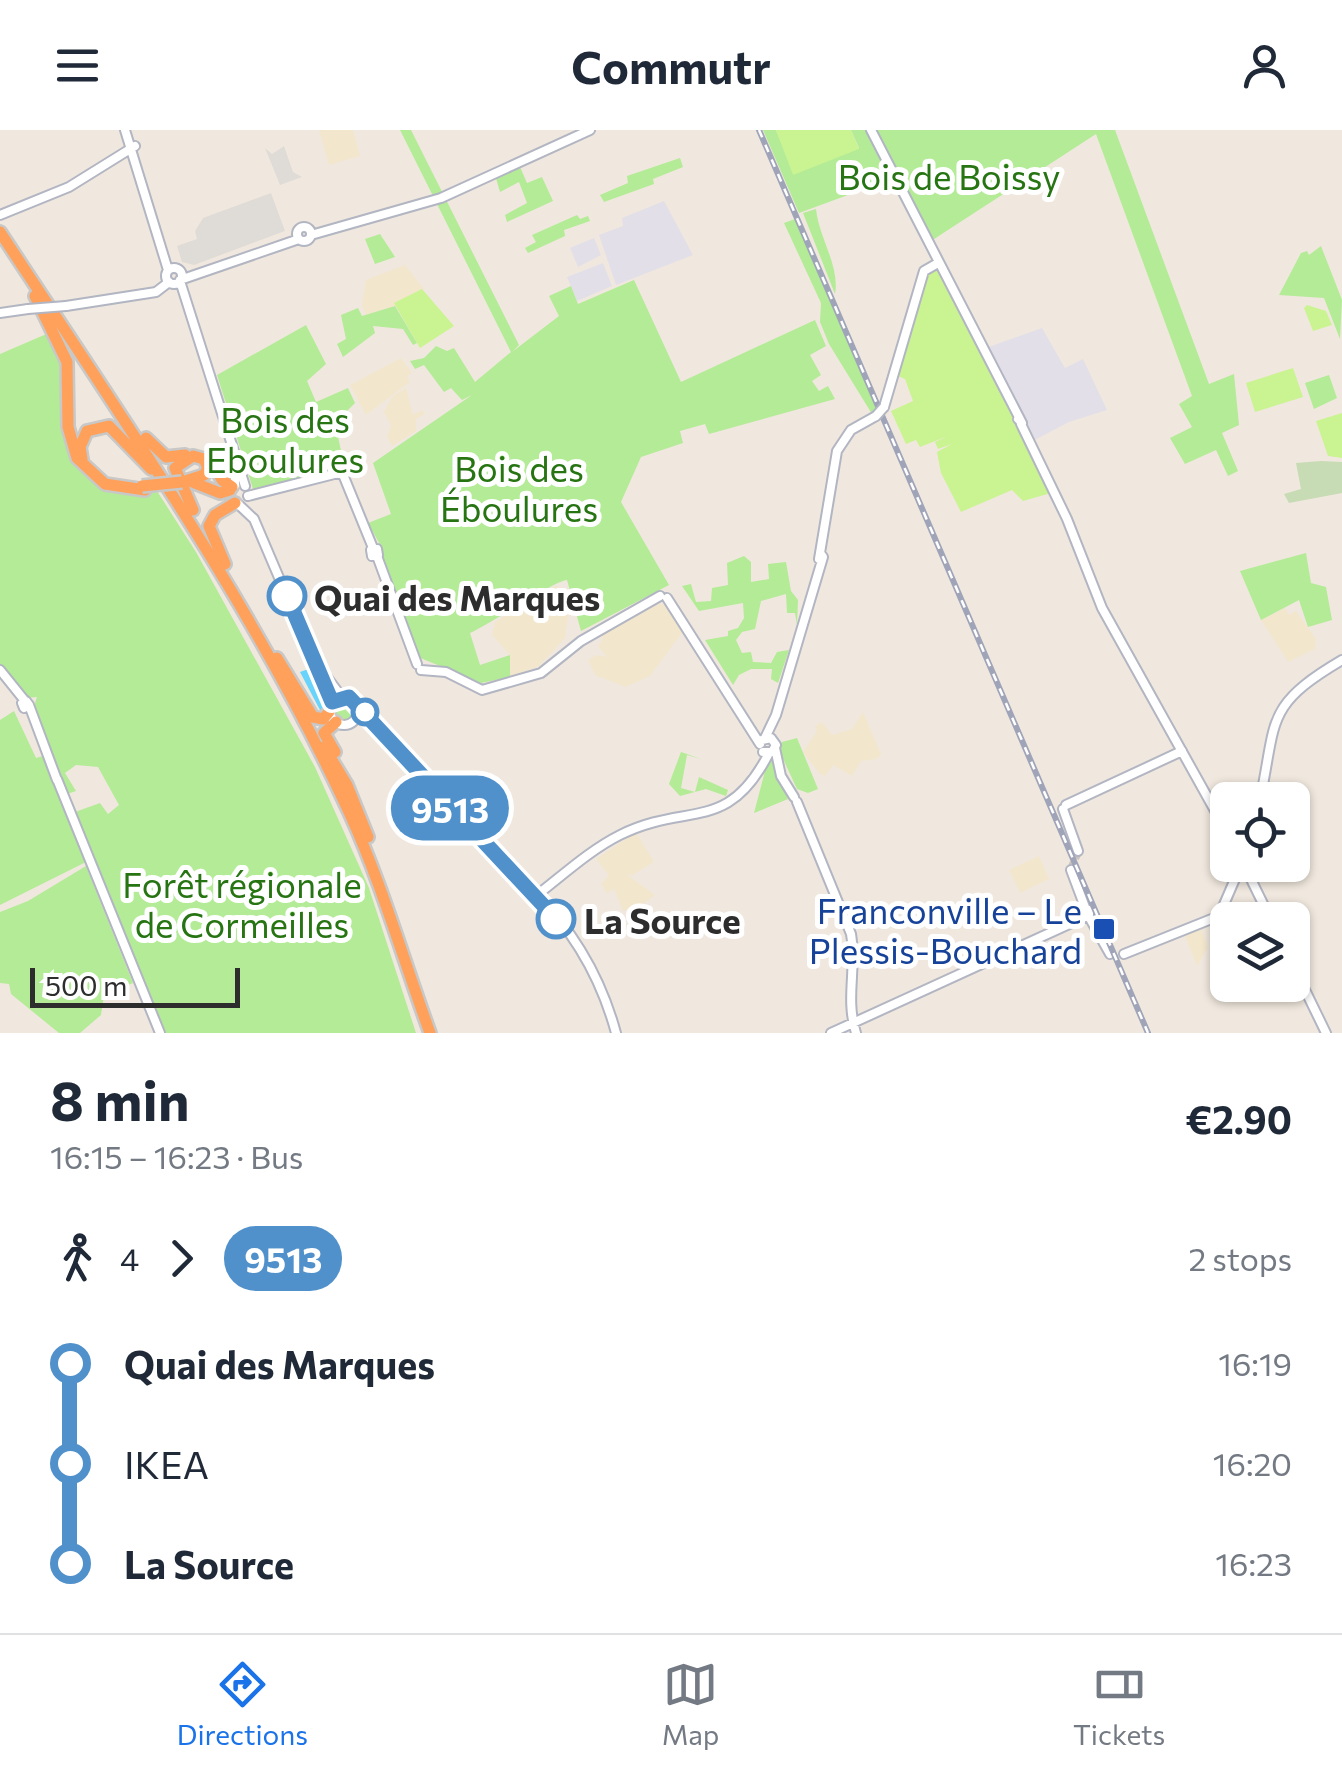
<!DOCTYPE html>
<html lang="en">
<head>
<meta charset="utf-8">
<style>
  :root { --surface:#fff; --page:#f6f6f7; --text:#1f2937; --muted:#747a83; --line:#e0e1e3; --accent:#1a73e8 }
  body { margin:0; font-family:Commissioner,sans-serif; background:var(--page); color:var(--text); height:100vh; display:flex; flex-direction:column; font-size:38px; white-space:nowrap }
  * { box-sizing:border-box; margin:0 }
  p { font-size:32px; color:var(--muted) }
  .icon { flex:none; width:55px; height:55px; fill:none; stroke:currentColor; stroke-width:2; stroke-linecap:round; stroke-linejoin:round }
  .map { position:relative; height:903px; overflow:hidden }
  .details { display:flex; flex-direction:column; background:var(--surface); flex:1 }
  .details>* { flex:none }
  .badge { padding:0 20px; border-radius:32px; font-size:35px; line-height:65px }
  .fabs { position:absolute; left:1210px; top:652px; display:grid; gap:20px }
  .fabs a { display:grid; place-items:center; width:100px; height:100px; border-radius:15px; background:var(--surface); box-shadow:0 2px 8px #0004; font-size:50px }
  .scale { position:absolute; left:30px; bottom:25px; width:210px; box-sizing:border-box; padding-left:10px; border:5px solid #2d2d2d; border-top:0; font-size:28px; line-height:35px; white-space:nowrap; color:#2d2d2d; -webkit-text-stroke:8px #fff; paint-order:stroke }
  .map>.badge { position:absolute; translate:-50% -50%; box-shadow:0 0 0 5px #fff }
  .legs { display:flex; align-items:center; gap:15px; height:110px; padding:0 50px; font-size:32px }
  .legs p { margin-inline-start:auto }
  .overview { display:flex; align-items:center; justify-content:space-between; height:170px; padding:0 50px }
  h1 { font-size:55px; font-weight:700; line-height:75px }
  ul { padding:0 50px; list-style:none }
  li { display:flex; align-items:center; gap:35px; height:100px; font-size:38px }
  li i { display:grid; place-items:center; width:15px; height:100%; margin:0 12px; background:currentColor }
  li i::after { content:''; width:25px; height:25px; margin:-12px; border:8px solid; border-radius:50%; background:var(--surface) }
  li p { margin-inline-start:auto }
  li:first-child i { background:linear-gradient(#0000 50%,currentColor 0) }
  li:last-child i { background:linear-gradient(currentColor 50%,#0000 0) }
  header { display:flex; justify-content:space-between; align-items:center; height:130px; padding:0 50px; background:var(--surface); font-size:45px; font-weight:700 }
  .dock { display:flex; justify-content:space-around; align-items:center; height:140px; border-top:2px solid var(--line); background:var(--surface); font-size:28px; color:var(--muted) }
  .dock a { display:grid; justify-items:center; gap:5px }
  .dock .active { color:var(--accent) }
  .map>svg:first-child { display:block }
  .industrial { fill:#e2dfe8 }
  .education { fill:#f2e6cd }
  .green { fill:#b3eb96 }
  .cemetery { fill:#c7dbb4 }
  .pitch { fill:#caf391 }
  .plaza { fill:#dfdbd6 }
  .water { fill:#68d4fb }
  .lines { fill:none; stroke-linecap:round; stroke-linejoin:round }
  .secondary-tunnel { stroke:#c9c3bb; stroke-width:8; stroke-dasharray:8 4; stroke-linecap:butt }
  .secondary-casing { stroke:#b2b5c2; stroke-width:12 }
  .highway-casing { stroke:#c8c8c8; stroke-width:16 }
  .secondary { stroke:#fff; stroke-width:8 }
  .highway { stroke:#ffa15a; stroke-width:11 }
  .rail-casing { stroke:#a0a4b9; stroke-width:6 }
  .rail { stroke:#fff; stroke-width:2.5; stroke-dasharray:8; stroke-linecap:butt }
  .secondary-bridge-casing { stroke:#b2b5c2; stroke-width:12; stroke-linecap:butt }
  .highway-bridge-casing { stroke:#c8c8c8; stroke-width:16; stroke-linecap:butt }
  .secondary-bridge { stroke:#fff; stroke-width:8 }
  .highway-bridge { stroke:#ffa15a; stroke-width:11 }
  .line-1-casing { stroke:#fff; stroke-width:22 }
  .line-1 { stroke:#5091cb; stroke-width:15 }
  .stop-1-dot { fill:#fff; stroke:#5091cb; stroke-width:5 }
  .transit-dot { fill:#1a4fb4; stroke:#fff; stroke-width:4 }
  .labels { text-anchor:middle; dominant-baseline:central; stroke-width:10; stroke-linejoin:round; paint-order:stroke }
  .park-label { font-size:35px; fill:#277413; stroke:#fff }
  .stop-label { font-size:35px; font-weight:bold; fill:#2d2d2d; stroke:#fff; text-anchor:start }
  .transit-label { font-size:35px; fill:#164399; stroke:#fff; text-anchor:end }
</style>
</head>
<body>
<header><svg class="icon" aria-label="menu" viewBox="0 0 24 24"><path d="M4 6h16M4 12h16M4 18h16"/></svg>Commutr<svg class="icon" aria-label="person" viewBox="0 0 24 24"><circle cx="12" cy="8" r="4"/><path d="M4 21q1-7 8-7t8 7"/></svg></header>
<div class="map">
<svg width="1342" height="903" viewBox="0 0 1342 903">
  <rect width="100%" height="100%" fill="#f0e8de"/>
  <!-- industrial -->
  <path class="industrial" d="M 664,71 L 693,125 L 616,155 L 599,105 L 623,96 L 622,88 Z
    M 594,108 L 601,125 L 578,137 L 570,118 Z
    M 603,133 L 612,156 L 577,171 L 567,147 Z
    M 1042,198 L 1065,238 L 1083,229 L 1107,280 L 1069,292 L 1029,313 L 983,219 Z"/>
  <!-- education -->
  <path class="education" d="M 319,0 L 353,0 L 360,26 L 329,35 Z
    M 405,135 L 424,159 L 395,176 L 366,185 L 362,175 L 366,150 Z
    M 401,228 L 412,243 L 407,246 L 410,252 L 366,285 L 350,255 Z
    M 406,258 L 413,285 L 422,280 L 425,284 L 416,289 L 416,301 L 392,316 L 387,307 L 391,295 L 384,282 L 392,267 Z
    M 557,455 L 568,485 L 565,508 L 539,536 L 510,547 L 510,525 L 492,505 L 495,492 Z
    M 652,472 L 669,476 L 684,500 L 650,546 L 625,557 L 595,545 L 588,530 L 597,525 L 607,527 L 598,516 L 603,509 L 600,503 Z
    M 1285,478 L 1289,485 L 1296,481 L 1316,509 L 1315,519 L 1288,532 L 1261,490 Z
    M 863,582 L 881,624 L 877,629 L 861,631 L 852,646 L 833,635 L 825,646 L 819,643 L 803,622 L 817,601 L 815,596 L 822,592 L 832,605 L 852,599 Z
    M 636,702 L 654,732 L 631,746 L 625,743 L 655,765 L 643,774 L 645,781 L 653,783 L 645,794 L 639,794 L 635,777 L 623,781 L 614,759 L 607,763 L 601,754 L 609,745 L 596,729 Z
    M 1039,726 L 1049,749 L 1020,763 L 1009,740 Z
    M 1200,796 L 1208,817 L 1197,836 L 1184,803 Z"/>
  <!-- green -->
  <path class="green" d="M 400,0 L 411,0 L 519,215 L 512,222 L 559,186 L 549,166 L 571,156 L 578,174 L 634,150 L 681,252 L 815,190 L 826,216 L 810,225 L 821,245 L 812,251 L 819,261 L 828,256 L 835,269 L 709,304 L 705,294 L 680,301 L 683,313 L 641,327 L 621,372 L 669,455 L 581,501 L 567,450 C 556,450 490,494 470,503 L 480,535 L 510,525 L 510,547 L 481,553 L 418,527 L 381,429 L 383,420 L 368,393 L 391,384 L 373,333 L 472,265 L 462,270 L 451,258 L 444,262 L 424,235 L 415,239 L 410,231 L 424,228 L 436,216 L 447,221 L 454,218 L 475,252 L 511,222 Z
    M 763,0 L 776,0 L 794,44 L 859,18 L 851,0 L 869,0 L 894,48 L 799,83 Z
    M 874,0 L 1115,0 L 1209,254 L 1234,244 L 1239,295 L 1222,303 L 1238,341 L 1228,346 L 1216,320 L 1185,334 L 1170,308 L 1192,297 L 1179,274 L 1192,266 L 1096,4 L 931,111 Z
    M 680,28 L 683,37 L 653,49 L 654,54 L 604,72 L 600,65 L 628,53 L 627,46 Z
    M 520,37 L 527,53 L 542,47 L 553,71 L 507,92 L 505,85 L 527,73 L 519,52 L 500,62 L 496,48 Z
    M 816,79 C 819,108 840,136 835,164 L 803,83 Z
    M 577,85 L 580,89 L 588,86 L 590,91 L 564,100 L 565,106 L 528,123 L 525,118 L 536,112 L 532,105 Z
    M 795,89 L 877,280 L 872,284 L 829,214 L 820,192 L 821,173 L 784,93 Z
    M 380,104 L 395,127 L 375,134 L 365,109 Z
    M 1321,116 L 1342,170 L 1340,209 L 1324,168 L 1279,165 L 1301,123 L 1307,121 L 1309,125 Z
    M 395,176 L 417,213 L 413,215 L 403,199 L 373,196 L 375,203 L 343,227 L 337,214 L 346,209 L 341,185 L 358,178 L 362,186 Z
    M 306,195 L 326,234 L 307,251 L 316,272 L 348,258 L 355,273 L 335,293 L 345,339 L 262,361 L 253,359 L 217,245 Z
    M 51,202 L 66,234 L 66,293 L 98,352 L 118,362 L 157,361 L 196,422 L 315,637 L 369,758 L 416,903 L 163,903 L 75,682 L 100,673 L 108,684 L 119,675 L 98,637 L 76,635 L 65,643 L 76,661 L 67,664 L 33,579 L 37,567 L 25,568 L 0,537 L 0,224 Z
    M 1329,245 L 1337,268 L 1314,279 L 1305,253 Z
    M 1306,423 L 1311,453 L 1326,457 L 1332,490 L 1308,497 L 1299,470 L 1261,490 L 1240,441 Z
    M 744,426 L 751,432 L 751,452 L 769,449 L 768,434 L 786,432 L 791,461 L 798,470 L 797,495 L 795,483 L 787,483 L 786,464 L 761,471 L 755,499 L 742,502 L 736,510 L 742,523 L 751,522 L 753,532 L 771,533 L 777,522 L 789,520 L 778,553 L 771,549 L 772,539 L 751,539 L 739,545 L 733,555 L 705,510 L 728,506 L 728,501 L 738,498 L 744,488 L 743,473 L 699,481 L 682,456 L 691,454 L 696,472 L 711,471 L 712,458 L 728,455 L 727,433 Z
    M333 580a11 11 0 1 1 22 0a11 11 0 1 1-22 0Z
    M 14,581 L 36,628 L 43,626 L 86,732 L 0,775 L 0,590 Z
    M 797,608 L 818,659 L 808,663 L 797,659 L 779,620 L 782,612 Z
    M 681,622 L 701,629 L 687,625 L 681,658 L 695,662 L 699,647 L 728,660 L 726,666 L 706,659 L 680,666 L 669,654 Z
    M 775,625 L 788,669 L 754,683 L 769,626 Z
    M 86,736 L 133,853 L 104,865 L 101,885 L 80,903 L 59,903 L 11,864 L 9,854 L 0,853 L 0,782 L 28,771 Z"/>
  <!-- cemetery -->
  <path class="cemetery" d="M 1321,331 L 1342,332 L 1342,363 L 1289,373 L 1284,364 L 1301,359 L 1296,333 Z"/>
  <!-- pitch -->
  <path class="pitch" d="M 776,0 L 851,0 L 859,19 L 793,45 Z
    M 938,137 L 1051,363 L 1023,371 L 1012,360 L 961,382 L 941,343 L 937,322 L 952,314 L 938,319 L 935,312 L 948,306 L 920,317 L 916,310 L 906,314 L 891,281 L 913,271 L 905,249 L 898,246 L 926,144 Z
    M 422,159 L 454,196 L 420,218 L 394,173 Z
    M 1307,175 L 1326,181 L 1332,195 L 1313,201 L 1304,178 Z
    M 1293,238 L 1303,267 L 1255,282 L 1246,253 Z
    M 1342,283 L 1342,328 L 1328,326 L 1316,291 Z"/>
  <!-- plaza -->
  <path class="plaza" d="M 284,16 L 293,42 L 302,47 L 280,55 L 265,18 L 272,24 Z
    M 271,63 L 285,101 L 194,135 L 182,132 L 177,116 L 197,109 L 195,101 L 203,88 Z"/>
  <!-- water -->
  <path class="water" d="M 311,538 L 326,571 L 321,582 L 300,542 Z"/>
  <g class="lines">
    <!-- secondary-tunnel -->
    <path class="secondary-tunnel" d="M 1071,740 L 1078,721"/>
    <!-- secondary casing -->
    <g class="secondary-casing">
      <path id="secondary" d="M 125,0 L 168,140
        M 871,0 L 1022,293 L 1018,289
        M 0,85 L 69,57 L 135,16
        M297 104a7 7 0 1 1 14 0a7 7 0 1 1-14 0Z
        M 311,105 L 441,68 L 590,0
        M166 146a8 8 0 1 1 16 0a8 8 0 1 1-16 0Z
        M 180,150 L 299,109
        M 180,151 L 245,356
        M 66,176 L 156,162 L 169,152
        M 0,183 L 28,179
        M 884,277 L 924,141 L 938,133
        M 1021,294 L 1067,389 L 1102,478 L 1228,704
        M 235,355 L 235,332
        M 248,366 L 342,342 L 373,418
        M 238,374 L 254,389 L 332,572
        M 377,419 L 378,425 L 372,426 L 371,420 Z
        M 820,423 L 837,321 L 851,300 L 876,286
        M 377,426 L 417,534
        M 667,468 L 760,614
        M 320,538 L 341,566
        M 0,540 L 25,571
        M 421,540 L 446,542 L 482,560 L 541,543 L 581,511 L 660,466
        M330 581a14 14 0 1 1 28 0a14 14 0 1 1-28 0Z
        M 26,571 L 29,575 L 24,578 L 22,573 Z
        M 29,575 L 57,650
        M 358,577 L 373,588 L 437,664 L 537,765
        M 765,608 L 776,585 L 823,427 L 820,423 L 819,429
        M 762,610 L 771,608 L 776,615 L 772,622 L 763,622
        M 775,618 L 781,646 L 794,667
        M 57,649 L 160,903
        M 1260,670 C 1277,590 1264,576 1342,530
        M 797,672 L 851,804 C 857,839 845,868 856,903
        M 1066,675 L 1182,621
        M 1063,679 L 1078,721
        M 1244,735 L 1271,790
        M 1071,740 L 1086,780
        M 534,762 C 575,802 601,848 616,903
        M 537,765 C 563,745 590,720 620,705 C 688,671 727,705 769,623
        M 1088,785 L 1110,824
        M 1124,824 L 1219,786 L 1241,735
        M 1292,833 L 1326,903
        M 831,903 L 1089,785 L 1089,780"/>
    </g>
    <!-- highway casing -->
    <g class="highway-casing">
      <path id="highway" d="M 0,102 C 124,291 254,476 349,682 C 382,754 403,829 430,903
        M 35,166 L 67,232 L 68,297 L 77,328 L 105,354 L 145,360
        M 146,308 L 166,327 L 185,325
        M 82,329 L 80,317 L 87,301 L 109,296 L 151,339
        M 211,329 L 222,350 L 232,357
        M 182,352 L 204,345 L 208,338 L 204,329 L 193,326 L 175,338 L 193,380
        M 192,352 L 220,363 L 230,360
        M 225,434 L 209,396 L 215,385 L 235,373
        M 277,528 L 313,587 L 323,589 L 329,582
        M 324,617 L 347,655 L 368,707
        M 335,622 L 324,603 L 336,592"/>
    </g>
    <!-- secondary -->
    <use href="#secondary" class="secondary"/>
    <!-- highway -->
    <use href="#highway" class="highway"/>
    <!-- rail casing -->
    <g class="rail-casing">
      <path id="rail" d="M 759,0 L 1148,903"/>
    </g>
    <!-- rail -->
    <use href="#rail" class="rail"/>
    <!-- secondary-bridge casing -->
    <g class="secondary-bridge-casing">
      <path id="secondary-bridge" d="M 28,179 L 66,176
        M 876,286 L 884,277"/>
    </g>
    <!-- highway-bridge casing -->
    <g class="highway-bridge-casing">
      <path id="highway-bridge" d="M 142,356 L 182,352"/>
    </g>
    <!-- secondary-bridge -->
    <use href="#secondary-bridge" class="secondary-bridge"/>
    <!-- highway-bridge -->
    <use href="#highway-bridge" class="highway-bridge"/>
  </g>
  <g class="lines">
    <!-- line-1 casing -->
    <g class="line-1-casing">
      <path id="line-1" d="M 287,466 L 332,572 L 349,567 L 556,789"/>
    </g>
    <!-- line-1 -->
    <use href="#line-1" class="line-1"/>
  </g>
  <!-- markers -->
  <g class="stop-1-dot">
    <circle cx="287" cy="466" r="18"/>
    <circle cx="365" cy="582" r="12"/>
    <circle cx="556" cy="789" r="18"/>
  </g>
  <rect class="transit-dot" x="1092" y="787" width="24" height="24" rx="5"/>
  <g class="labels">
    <!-- park labels -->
    <g class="park-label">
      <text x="949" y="45">Bois de Boissy</text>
      <text x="285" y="288">Bois des<tspan x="285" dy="40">Eboulures</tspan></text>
      <text x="519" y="337">Bois des<tspan x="519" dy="40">Éboulures</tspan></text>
      <text x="242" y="753">Forêt régionale<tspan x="242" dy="40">de Cormeilles</tspan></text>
    </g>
    <!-- stop labels -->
    <g class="stop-label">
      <text x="314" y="466">Quai des Marques</text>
      <text x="584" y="789">La Source</text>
    </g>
    <!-- transit labels -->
    <g class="transit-label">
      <text x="1082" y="779">Franconville – Le<tspan x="1082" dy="40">Plessis-Bouchard</tspan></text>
    </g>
  </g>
</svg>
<div class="fabs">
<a><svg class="icon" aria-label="locate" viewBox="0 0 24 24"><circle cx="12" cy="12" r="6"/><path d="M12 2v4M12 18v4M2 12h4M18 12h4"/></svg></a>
<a><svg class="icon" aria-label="layers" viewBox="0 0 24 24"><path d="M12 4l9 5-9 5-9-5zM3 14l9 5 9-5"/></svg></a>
</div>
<div class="scale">500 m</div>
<b class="badge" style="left:450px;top:678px;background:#5091cb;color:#fff">9513</b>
</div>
<section class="details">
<div class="overview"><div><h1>8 min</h1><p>16:15 – 16:23 · Bus</p></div><b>€2.90</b></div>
<div class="legs"><svg class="icon" aria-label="walk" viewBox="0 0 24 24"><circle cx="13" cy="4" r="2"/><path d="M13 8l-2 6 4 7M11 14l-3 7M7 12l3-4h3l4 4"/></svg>4<svg class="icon" aria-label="forward" viewBox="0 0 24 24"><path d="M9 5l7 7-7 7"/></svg><b class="badge" style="background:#5091cb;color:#fff">9513</b><p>2 stops</p></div>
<ul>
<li><i style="color:#5091cb"></i><b>Quai des Marques</b><p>16:19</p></li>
<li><i style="color:#5091cb"></i><span>IKEA</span><p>16:20</p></li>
<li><i style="color:#5091cb"></i><b>La Source</b><p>16:23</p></li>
</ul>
</section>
<nav class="dock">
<a class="active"><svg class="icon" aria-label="directions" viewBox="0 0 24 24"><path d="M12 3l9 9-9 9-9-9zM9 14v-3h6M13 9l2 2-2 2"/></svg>Directions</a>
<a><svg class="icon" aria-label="map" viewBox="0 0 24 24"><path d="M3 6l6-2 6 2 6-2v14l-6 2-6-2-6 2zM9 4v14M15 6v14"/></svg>Map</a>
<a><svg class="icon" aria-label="tickets" viewBox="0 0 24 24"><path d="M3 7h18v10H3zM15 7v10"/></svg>Tickets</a>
</nav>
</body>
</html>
